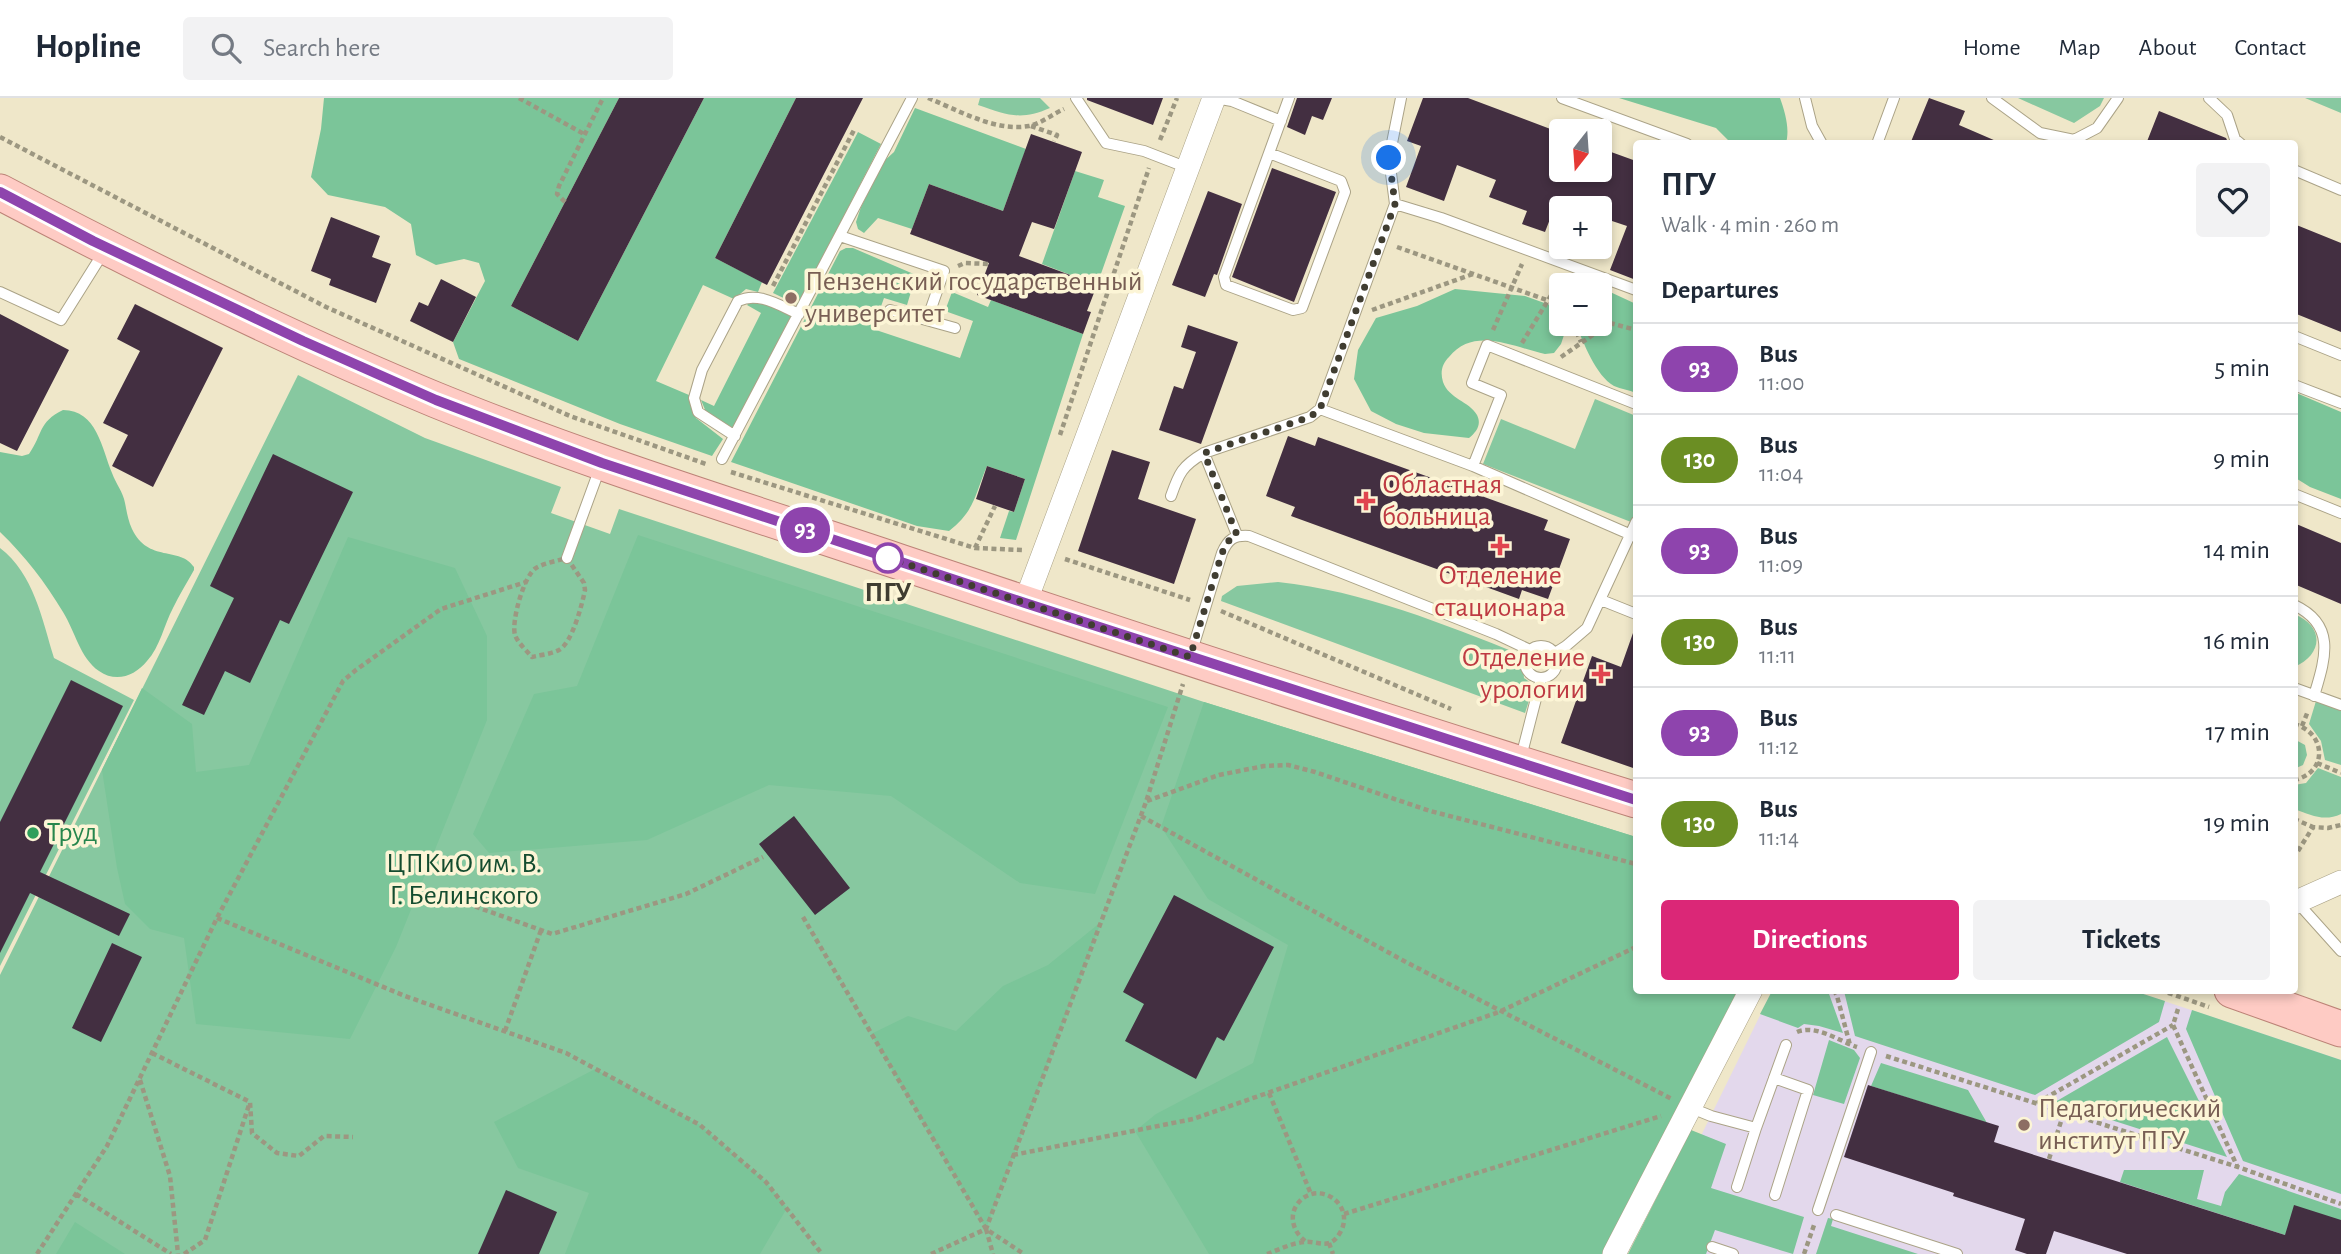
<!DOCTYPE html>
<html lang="en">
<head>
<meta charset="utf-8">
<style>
  :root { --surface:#fff; --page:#f2f2f3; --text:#1f2937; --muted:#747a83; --line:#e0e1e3; --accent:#db2777 }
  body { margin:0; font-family:"Alegreya Sans",sans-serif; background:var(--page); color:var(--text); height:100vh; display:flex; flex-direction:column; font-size:26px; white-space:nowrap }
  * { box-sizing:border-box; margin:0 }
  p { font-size:23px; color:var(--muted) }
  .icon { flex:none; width:38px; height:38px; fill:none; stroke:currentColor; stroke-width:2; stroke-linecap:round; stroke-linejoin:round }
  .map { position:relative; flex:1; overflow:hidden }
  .sheet { position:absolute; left:1633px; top:42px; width:665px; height:854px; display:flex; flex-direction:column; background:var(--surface); border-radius:7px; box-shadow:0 4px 10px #0003 }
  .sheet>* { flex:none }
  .badge { padding:0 14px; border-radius:23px; font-size:24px; line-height:46px }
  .needle { width:46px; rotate:197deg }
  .controls { position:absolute; left:1549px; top:21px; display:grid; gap:14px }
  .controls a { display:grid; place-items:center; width:63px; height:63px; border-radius:7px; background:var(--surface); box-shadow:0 4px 10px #0003; font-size:35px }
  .you { position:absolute; width:35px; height:35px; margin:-18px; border:5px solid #fff; border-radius:50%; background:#1a73e8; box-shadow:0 0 0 10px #1a73e833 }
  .map>.badge { position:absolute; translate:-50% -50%; box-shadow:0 0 0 4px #fff }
  h2 { padding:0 28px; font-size:26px; line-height:63px }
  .round { display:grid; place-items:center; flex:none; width:74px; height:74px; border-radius:7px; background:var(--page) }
  .headline { display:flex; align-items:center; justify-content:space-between; height:119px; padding:0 28px }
  h1 { font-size:33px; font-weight:600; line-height:52px }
  .button { display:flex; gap:14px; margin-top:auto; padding:14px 28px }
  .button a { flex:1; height:80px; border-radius:7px; background:var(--accent); color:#fff; font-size:28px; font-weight:600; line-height:80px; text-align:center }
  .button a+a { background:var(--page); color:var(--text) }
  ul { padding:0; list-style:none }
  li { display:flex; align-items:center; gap:21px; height:91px; padding:0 28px; border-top:2px solid var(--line) }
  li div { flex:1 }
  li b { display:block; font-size:26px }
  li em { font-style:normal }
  li .badge { min-width:77px; font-weight:700; text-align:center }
  header { display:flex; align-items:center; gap:42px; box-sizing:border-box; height:98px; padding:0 35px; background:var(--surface); border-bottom:2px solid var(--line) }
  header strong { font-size:33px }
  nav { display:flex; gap:38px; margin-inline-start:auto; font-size:24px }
  .search { width:490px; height:63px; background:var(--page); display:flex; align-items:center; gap:18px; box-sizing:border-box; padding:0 24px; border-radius:7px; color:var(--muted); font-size:26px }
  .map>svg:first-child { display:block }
  .education { fill:#e3d8ec }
  .green { fill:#87c8a0 }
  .forest { fill:#7bc599 }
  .building { fill:#432f41 }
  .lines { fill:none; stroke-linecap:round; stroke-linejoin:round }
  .lane-casing { stroke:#aba387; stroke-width:12 }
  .street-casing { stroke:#aba387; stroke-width:24 }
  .primary-casing { stroke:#bc8377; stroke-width:37 }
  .path { stroke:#9c9781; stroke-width:4.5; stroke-dasharray:5 3.5; stroke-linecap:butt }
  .lane { stroke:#fff; stroke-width:10 }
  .street { stroke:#fff; stroke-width:23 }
  .primary { stroke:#fecbc4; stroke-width:35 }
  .line-casing { stroke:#fff; stroke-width:16 }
  .line { stroke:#8e44ad; stroke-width:10 }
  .walk { stroke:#403d31; stroke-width:7; stroke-dasharray:0 12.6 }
  .education-dot { fill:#8d6e63; stroke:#fcf5d6; stroke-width:2.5 }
  .health-dot { fill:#e0444e; stroke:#fcf5d6; stroke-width:2.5 }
  .stop-dot { fill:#fff; stroke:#8e44ad; stroke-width:3.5 }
  .leisure-dot { fill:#2e9e5b; stroke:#fcf5d6; stroke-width:2.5 }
  .labels { text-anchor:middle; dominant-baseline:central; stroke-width:7; stroke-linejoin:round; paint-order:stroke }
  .education-label { font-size:28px; fill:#785e54; stroke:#fcf5d6; text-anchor:start }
  .health-label { font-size:28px; fill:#be3a42; stroke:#fcf5d6; text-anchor:start }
  .stop-label { font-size:28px; font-weight:bold; fill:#403d31; stroke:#fcf5d6 }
  .leisure-label { font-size:28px; fill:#27864d; stroke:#fcf5d6; text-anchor:start }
  .park-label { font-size:28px; fill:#144c2f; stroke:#fcf5d6 }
</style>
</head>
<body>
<header>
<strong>Hopline</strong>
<div class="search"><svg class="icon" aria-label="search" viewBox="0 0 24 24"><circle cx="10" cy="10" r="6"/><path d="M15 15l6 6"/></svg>Search here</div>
<nav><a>Home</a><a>Map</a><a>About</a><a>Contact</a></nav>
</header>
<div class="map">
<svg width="2341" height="1156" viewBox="0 0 2341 1156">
  <rect width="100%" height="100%" fill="#efe7c9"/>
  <!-- education -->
  <path class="education" d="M 1772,893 L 2134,893 L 2341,962 L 2341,1156 L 1643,1156 Z"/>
  <!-- green -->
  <path class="green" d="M 980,0 L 1040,0 L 1050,10 C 1020,23 1008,17 978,7 Z
    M 2018,0 L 2104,0 L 2100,8 L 2074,25 Z
    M 2305,0 L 2341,0 L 2341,15 Z
    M 298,277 L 425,340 L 561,389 L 551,415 L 610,436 L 619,411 L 1204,604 L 1636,739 L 1636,892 L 1737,893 L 1604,1156 L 0,1156 L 0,877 Z
    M 1595,301 L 1636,318 L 1636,411 L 1631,424 L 1483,366 L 1501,321 L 1575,351 Z
    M 0,450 C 34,476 42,521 54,560 L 134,602 L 0,868 Z
    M 1278,484 C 1364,493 1443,526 1522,557 L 1524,580 L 1534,587 L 1525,615 L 1221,503 L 1222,498 L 1237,488 Z
    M 2294,516 C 2325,528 2323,557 2294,569 Z
    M 2316,603 L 2341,611 L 2341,667 L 2325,662 L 2321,643 L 2309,626 Z
    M 2294,641 L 2305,647 L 2307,657 L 2303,667 L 2294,671 Z
    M 2318,670 L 2341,679 L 2341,716 C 2324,724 2311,717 2294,711 L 2294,687 L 2306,685 Z"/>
  <!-- forest -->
  <path class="forest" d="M 324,0 L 619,0 L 511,208 L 578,243 L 704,0 L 796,0 L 715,160 L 762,184 L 758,194 L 746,191 L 734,201 L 703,187 L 656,283 L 689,297 L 696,320 L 723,341 L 712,358 L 620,326 L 459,261 L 453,244 L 485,183 L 479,165 L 464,161 L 436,167 L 416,157 L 411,126 L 385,109 L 328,97 L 311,79 L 321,31 Z
    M 1619,0 L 1780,0 C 1785,14 1790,31 1786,45 L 1729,45 L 1729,43 L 1716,30 Z
    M 915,10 L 1026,51 L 1003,113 L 929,86 L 912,131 L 878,120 L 864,135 L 858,131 L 856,124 L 861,109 L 883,64 L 894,54 Z
    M 858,34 L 881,46 L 798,207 L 773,195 Z
    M 1075,73 L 1104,82 L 1098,99 L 1125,108 L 1097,187 L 1042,166 Z
    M 846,150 L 853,150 L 916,177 L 907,207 L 884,200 L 873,231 L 960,260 L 973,223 L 945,213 L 952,194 L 988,209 L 991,202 L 1083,236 L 1016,442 L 1000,440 L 1009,413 L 1014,414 L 1025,381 L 987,368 C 975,396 975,413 949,433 L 917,428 L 731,364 L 840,153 Z
    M 1455,191 L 1525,198 L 1550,207 L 1564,237 L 1561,246 L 1554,255 L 1545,256 C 1513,249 1474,228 1449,259 C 1442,266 1440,274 1443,284 C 1449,301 1469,303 1477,317 C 1482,327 1476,334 1469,340 L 1424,335 L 1396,326 L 1371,313 L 1354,281 L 1358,252 L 1376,220 L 1417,208 Z
    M 1600,191 L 1608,193 L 1636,206 L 1636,295 C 1629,292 1621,291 1614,288 C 1596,278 1583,244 1576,226 L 1600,226 Z
    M 749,205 L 762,205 L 793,218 L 733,330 L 706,314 L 701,302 L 714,308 L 761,215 L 747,207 Z
    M 2294,294 L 2341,314 L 2341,401 L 2310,389 L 2294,379 Z
    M 63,312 C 97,312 102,351 112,375 C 116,386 123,394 125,405 C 127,415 128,422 132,431 C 148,465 180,448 194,469 L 194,472 C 187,485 179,497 173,510 C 164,527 160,549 147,563 C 135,578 116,585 99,573 C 80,560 75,533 63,514 C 45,484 25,458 0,434 L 0,354 L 22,358 L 29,356 C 43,336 38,324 63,312 Z
    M 638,437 L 1168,609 L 1095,796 L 1020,785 L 891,698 L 769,687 L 647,742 L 489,755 L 473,736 L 534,596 L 577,588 Z
    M 348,439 L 455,470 L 487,538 L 487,622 L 396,849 L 350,941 L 196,926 L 184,840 L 150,831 L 125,806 L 117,770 L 102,672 L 142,590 L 192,626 L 196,674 L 249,667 Z
    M 1204,604 L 1636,739 L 1636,892 L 1737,893 L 1639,1093 L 1604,1156 L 1209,1156 L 1135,1033 L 1156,1016 L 1253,965 L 1288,847 L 1208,801 L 1161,729 Z
    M 1101,824 L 986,1131 L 871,936 L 908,918 L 956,933 L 1003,888 L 1048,867 Z
    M 1772,893 L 1828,893 L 1843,935 L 1819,928 L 1804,926 L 1798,930 L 1760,916 Z
    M 2134,893 L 2165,903 L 2159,924 L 2035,997 L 1855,938 L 1844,893 Z
    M 2192,912 L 2341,962 L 2341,1096 L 2243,1063 L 2186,931 Z
    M 2167,939 L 2227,1059 L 2055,1004 Z
    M 1829,942 L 1854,952 L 1860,960 L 1844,1006 L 1813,997 Z
    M 1881,965 L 1968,992 L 1987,1025 L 1871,988 Z
    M 595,971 L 700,1027 L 766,1084 L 787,1110 L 760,1156 L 565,1156 L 589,1095 L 518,1070 L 494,1024 Z
    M 1691,1032 L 1726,1046 L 1711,1090 L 1804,1119 L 1793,1156 L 1715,1132 L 1706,1156 L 1628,1156 Z
    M 2124,1072 L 2204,1072 L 2197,1101 L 2221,1108 L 2225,1094 L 2239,1076 L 2341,1111 L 2341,1122 L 2285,1137 L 2120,1084 Z
    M 1828,1120 L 1833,1121 L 1831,1128 L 1918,1156 L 1816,1156 Z
    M 75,1124 L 125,1156 L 56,1156 Z"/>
  <!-- building -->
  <path class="building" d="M 619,0 L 704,0 L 578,243 L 511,208 Z
    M 796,0 L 863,0 L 767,187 L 715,160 Z
    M 1087,0 L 1163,0 L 1153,27 L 1087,2 Z
    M 1297,0 L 1332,0 L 1323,22 L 1312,18 L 1305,37 L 1287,29 Z
    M 1423,0 L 1468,0 L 1561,35 L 1561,72 L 1600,72 L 1600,50 L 1636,63 L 1636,182 L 1610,172 L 1627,128 L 1600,119 L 1600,110 L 1561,110 L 1561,125 L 1550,121 L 1545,134 L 1522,126 L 1527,113 L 1489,99 L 1496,82 L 1457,67 L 1444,103 L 1406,89 L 1421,48 L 1407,43 Z
    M 1929,0 L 1965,13 L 1959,27 L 2003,46 L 1910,46 Z
    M 2159,13 L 2226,40 L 2229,46 L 2146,46 Z
    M 1031,36 L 1082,54 L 1054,131 L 1032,124 L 1019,158 L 1097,187 L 1087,213 L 1091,214 L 1083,236 L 977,197 L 989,165 L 910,136 L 929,86 L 1003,113 Z
    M 1272,70 L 1336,94 L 1294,204 L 1232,179 Z
    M 1208,93 L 1242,106 L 1217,177 L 1214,176 L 1205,199 L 1172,187 Z
    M 331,119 L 380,138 L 372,159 L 391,166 L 376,205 L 329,187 L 331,181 L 311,173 Z
    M 2294,126 L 2341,145 L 2341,234 L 2294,215 Z
    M 441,181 L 476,199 L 453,244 L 410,223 L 419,204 L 428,208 Z
    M 135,206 L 223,250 L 153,389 L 112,368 L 128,337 L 103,325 L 140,253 L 117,241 Z
    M 0,216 L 69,252 L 17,353 L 0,345 Z
    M 1188,227 L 1238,244 L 1201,346 L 1159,332 L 1174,288 L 1183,291 L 1196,254 L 1181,249 Z
    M 1288,338 L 1315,348 L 1318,339 L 1548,422 L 1544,432 L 1570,441 L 1548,501 L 1522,492 L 1519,501 L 1291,418 L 1295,409 L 1266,398 Z
    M 1112,352 L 1150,364 L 1138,401 L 1196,421 L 1174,486 L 1078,453 Z
    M 273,356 L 353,394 L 289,526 L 280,522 L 250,585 L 225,573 L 204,617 L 182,607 L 234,500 L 210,488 Z
    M 987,368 L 1025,381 L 1014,414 L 976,401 Z
    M 2294,425 L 2341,445 L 2341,506 L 2294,486 Z
    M 1633,535 L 1636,535 L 1636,671 L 1561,645 L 1592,558 L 1621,569 Z
    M 71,582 L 123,608 L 40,774 L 130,816 L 119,838 L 30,795 L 0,855 L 0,724 Z
    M 794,718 L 850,790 L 815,817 L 759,746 Z
    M 1174,797 L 1274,849 L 1224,943 L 1217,939 L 1196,981 L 1125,943 L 1144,906 L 1123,894 Z
    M 112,845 L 142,859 L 101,944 L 72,930 Z
    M 1868,987 L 1999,1028 L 1994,1044 L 2285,1137 L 2294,1107 L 2341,1122 L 2341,1156 L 2127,1156 L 2054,1133 L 2046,1156 L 2027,1156 L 2015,1152 L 2025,1121 L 1953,1098 L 1954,1095 L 1844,1059 Z
    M 506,1092 L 557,1114 L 539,1156 L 478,1156 Z"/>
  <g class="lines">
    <!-- lane casing -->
    <g class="lane-casing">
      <path id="lane" d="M 1076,0 L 1106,45 L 1144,53 L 1188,70
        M 1215,0 L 1232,3 L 1281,23
        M 1562,0 L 1687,46
        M 1805,0 L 1812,28 L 1822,46
        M 1992,0 L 2040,35 L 2074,42 L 2097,30 L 2118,0
        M 2209,0 L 2227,17 L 2235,41 L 2241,46
        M 1877,46 L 1894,0
        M 1269,55 L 1341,83 L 1345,94 L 1302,210 L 1293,212 L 1226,187 L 1224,179 L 1289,0
        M 2294,72 L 2341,92
        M 1395,106 L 1441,120 L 1636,192
        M 840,138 L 944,173 L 927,222
        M 0,194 L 61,222 L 103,155
        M 890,212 L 955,230
        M 2294,238 L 2341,257
        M 2294,287 L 2341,305
        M 1320,311 L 1473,368 L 1636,439
        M 735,338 L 698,314 L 694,300 L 702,272 L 738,203 C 759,193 780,208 799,216
        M 1204,355 L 1237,437
        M 722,361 L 912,0
        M 1473,368 L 1501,297 L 1472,285 L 1487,247 L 1636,306
        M 2294,396 L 2341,415
        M 1171,398 C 1179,375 1182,368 1204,355 L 1310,319 L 1320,311 L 1395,106 L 1389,60 L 1401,0
        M 567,460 L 601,367
        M 1601,502 L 1636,516
        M 2294,507 C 2337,527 2325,561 2314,598
        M1525 564a16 16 0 1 1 32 0a16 16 0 1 1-32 0Z
        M 1555,555 L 1566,548 L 1587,530 L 1636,424
        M 1191,556 L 1222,455 C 1228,441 1234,437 1249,438 L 1496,536 L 1530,552
        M 2294,590 L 2341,607
        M 1520,663 L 1541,581
        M 2297,804 L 2341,853
        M 1774,980 L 1808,992 L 1775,1097
        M 1689,1009 L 1711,1018 L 1756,1030 L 1786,947
        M 1737,1089 L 1756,1030
        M 1818,1112 L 1871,954
        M 1836,1117 L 1957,1156
        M 1712,1149 L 1733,1156"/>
    </g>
    <!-- street casing -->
    <g class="street-casing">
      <path id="street" d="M 1025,505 L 1214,0
        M 2294,805 L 2341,784
        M 1614,1156 L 1751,892"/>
    </g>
    <!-- primary casing -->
    <g class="primary-casing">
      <path id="primary" d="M 0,94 C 142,169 288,241 436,302 C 588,364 745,412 900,464 C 1145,546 1390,626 1636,702
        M 2232,892 L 2341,931"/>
    </g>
    <!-- path -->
    <path class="path" d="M 519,0 L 584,36
      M 928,0 C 958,12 995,34 1029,28 C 1040,26 1053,16 1064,11
      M 1031,28 L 1057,37 L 1054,43
      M 0,39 L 326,209 L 570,318 L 706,366
      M 1160,42 L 1177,0
      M 565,104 L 557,96 L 559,88 L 603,0
      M 1397,149 L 1561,207
      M 958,168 L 965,165 L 989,166
      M 773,188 L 854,32
      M 1556,191 L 1561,201
      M 1372,212 L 1473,176
      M 1600,221 L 1609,225
      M 1573,226 L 1581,244
      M 1493,232 L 1522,166
      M 1522,245 L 1561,181
      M 1561,259 L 1610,225 L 1636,232
      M 1060,337 L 1149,70
      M 731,374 L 975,450 L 1022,452
      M 975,450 L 995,408
      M 567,460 L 584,485 L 585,492 C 582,507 572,545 559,552 C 551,556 540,557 532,559 C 526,552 518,545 515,537 C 511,524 524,477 536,470 C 544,465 557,463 567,460 Z
      M 1065,461 L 1190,502
      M 1221,513 L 1451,611
      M 2294,626 C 2327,635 2328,675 2294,682
      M 2302,628 L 2308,613
      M 2317,665 L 2341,675
      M 1147,703 L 1219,677 L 1264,668 L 1288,667 L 1315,674 L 1430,713 L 1636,766
      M 1141,718 L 1404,863 L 1672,1001
      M 2294,721 L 2313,729
      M 2298,753 L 2313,729 L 2328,730 L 2341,727
      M 443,797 L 552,836 L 686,796 L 763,759
      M 803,819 L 986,1131 L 1024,1156
      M 217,820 L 405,898 L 566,955 L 700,1027 L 766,1084 L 822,1156
      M 1834,892 L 1837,898 L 1850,947
      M 2160,892 L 2209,909
      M 2178,911 L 2173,927 L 2237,1068
      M 505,933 L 541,832
      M 1797,934 C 1816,926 1839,943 1857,949
      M 152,955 L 250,1004 L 252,1035 L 277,1055 L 299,1058 L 324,1038 L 353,1039
      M 1886,958 L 2238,1069 L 2341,1106
      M 140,982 L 170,1078 L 178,1156
      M 1269,995 L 1311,1096
      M 2037,1005 L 2173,927
      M 1013,1057 L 1193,1021 L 1499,914 L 1636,849
      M 2049,1061 L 2064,1014
      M 76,1096 L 171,1156
      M 1344,1116 L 1661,1018
      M 986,1131 L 993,1156
      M 1329,1145 L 1333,1156
      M 37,1156 L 107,1048 L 217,820 L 343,583 L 356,572 L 441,511 L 526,484
      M 184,1156 L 205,1142 L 249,1007
      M 931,1156 L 986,1131 L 1146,704 L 1183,586
      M 1267,1156 C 1278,1152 1292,1145 1304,1144 C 1318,1142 1330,1154 1341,1133 C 1354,1108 1323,1084 1302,1101 C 1287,1114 1292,1133 1305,1143
      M 1804,1156 L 1814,1127"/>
    <!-- lane -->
    <use href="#lane" class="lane"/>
    <!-- street -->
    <use href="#street" class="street"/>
    <!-- primary -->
    <use href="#primary" class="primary"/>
  </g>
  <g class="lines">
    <!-- line casing -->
    <g class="line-casing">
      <path id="line" d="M 0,94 L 93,143 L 303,243 L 436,302 L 602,365 L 1025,505 L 1636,702"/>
    </g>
    <!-- line -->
    <use href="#line" class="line"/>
    <!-- walk -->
    <path class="walk" d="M 888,460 L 1190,559 L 1222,455 L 1227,444 L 1237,437 L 1204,355 L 1310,319 L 1320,311 L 1395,106 L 1389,60"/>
  </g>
  <!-- markers -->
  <g class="education-dot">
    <circle cx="791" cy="200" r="7"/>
    <circle cx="2024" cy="1027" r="7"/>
  </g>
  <g class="health-dot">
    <path d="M1362.5 392.5h7v7h7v7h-7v7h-7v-7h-7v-7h7z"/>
    <path d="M1496.5 437.5h7v7h7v7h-7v7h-7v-7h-7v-7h7z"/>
    <path d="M1597.5 565.5h7v7h7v7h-7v7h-7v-7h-7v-7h7z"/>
  </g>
  <circle class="stop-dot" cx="888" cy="460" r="14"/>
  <circle class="leisure-dot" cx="33" cy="735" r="7"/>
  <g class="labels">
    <!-- education labels -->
    <g class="education-label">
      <text x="805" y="184">Пензенский государственный<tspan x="805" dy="32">университет</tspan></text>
      <text x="2038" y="1011">Педагогический<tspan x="2038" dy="32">институт ПГУ</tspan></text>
    </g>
    <!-- health labels -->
    <g class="health-label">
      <text x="1382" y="387">Областная<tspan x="1382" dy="32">больница</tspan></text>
      <text x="1500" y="478" text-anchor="middle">Отделение<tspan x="1500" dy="32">стационара</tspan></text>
      <text x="1585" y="560" text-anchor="end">Отделение<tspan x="1585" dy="32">урологии</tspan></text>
    </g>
    <!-- stop labels -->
    <g class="stop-label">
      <text x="888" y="495">ПГУ</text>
    </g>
    <!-- leisure labels -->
    <g class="leisure-label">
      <text x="47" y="735">Труд</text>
    </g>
    <!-- park labels -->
    <g class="park-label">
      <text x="464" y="766">ЦПКиО им. В.<tspan x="464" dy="32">Г. Белинского</tspan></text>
    </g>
  </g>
</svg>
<div class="controls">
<a><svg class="needle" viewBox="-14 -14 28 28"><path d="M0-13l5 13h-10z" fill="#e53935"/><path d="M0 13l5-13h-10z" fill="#747a83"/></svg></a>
<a>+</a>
<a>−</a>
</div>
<div class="you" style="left:1389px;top:60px"></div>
<b class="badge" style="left:805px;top:432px;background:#8e44ad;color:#fff">93</b>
<section class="sheet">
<div class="headline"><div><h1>ПГУ</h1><p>Walk · 4 min · 260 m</p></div><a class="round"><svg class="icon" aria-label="heart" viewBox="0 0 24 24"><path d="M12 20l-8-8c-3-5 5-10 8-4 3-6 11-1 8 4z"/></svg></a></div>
<h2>Departures</h2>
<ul>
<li><span class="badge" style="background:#8e44ad;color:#fff">93</span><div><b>Bus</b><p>11:00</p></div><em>5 min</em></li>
<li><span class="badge" style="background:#6b8e23;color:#fff">130</span><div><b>Bus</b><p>11:04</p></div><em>9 min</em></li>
<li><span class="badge" style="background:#8e44ad;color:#fff">93</span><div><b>Bus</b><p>11:09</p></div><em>14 min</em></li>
<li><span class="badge" style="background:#6b8e23;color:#fff">130</span><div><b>Bus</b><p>11:11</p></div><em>16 min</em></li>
<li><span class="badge" style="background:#8e44ad;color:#fff">93</span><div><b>Bus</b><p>11:12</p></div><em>17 min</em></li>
<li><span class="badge" style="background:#6b8e23;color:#fff">130</span><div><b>Bus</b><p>11:14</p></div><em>19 min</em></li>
</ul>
<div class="button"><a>Directions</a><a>Tickets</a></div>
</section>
</div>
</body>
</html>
